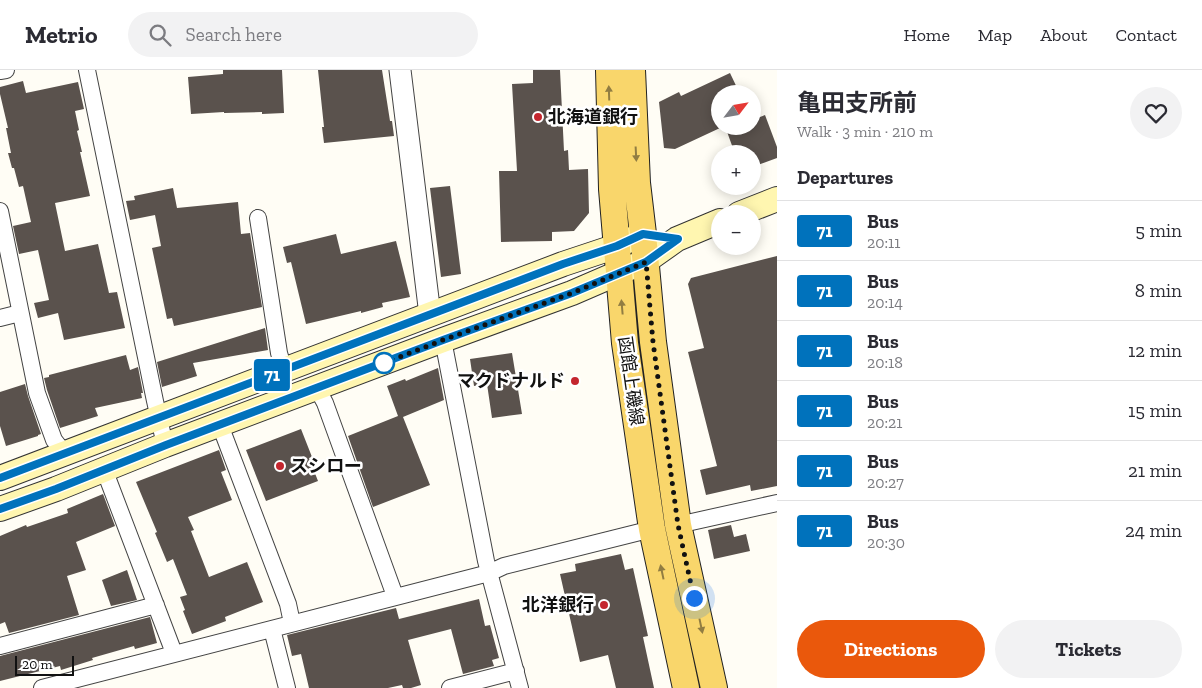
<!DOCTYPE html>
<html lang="en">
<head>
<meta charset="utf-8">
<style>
  :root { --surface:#fff; --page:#f2f2f3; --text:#2b2b33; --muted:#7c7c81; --line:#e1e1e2; --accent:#ea580c }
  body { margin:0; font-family:"Zilla Slab","Noto Sans JP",serif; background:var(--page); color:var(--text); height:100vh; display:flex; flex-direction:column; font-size:19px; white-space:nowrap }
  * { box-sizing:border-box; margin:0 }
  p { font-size:16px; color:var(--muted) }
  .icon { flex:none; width:28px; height:28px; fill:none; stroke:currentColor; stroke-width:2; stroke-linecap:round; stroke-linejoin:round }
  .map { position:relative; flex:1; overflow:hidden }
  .details { display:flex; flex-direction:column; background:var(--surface); width:425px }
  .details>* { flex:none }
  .badge { padding:0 10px; border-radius:4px; font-size:18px; line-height:32px }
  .needle { width:32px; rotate:59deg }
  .tools { position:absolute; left:711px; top:15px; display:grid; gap:10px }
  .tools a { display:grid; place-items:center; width:50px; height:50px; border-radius:50%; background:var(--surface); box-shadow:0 2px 12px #0003; font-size:25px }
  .scale { position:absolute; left:15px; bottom:12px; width:59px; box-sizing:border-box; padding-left:5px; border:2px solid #111; border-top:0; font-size:14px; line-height:18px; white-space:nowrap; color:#111; -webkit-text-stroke:4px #fff; paint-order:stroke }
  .you { position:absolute; width:25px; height:25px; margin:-12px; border:4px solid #fff; border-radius:50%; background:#1a73e8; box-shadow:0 0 0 8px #1a73e833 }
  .map>.badge { position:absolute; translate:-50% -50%; box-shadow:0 0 0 2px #fff }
  h2 { padding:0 20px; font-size:19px; line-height:45px }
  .round { display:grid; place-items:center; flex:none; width:52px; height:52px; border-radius:26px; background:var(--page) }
  .summary { display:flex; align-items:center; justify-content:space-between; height:85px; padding:0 20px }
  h1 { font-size:24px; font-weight:700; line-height:38px }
  .action { display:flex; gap:10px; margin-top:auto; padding:10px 20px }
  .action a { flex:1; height:58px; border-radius:30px; background:var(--accent); color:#fff; font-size:20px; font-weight:700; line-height:58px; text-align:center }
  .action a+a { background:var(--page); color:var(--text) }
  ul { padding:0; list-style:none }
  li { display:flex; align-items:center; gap:15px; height:60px; padding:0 20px; border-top:1px solid var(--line) }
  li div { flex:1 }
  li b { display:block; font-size:19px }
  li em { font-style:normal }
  li .badge { min-width:55px; font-weight:700; text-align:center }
  header { display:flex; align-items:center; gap:30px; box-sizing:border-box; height:70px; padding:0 25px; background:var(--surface); border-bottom:1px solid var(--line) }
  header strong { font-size:24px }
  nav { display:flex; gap:28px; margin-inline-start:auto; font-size:18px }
  .search { width:350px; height:45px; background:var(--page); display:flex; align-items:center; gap:12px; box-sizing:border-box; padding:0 18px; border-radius:28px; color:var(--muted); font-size:19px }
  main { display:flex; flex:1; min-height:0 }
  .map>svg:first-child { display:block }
  .building { fill:#5a524d }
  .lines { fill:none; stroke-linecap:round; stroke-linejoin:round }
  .minor-casing { stroke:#444; stroke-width:18 }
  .tertiary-casing { stroke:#444; stroke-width:23 }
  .secondary-casing { stroke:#333; stroke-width:26 }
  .primary-casing { stroke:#222; stroke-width:28 }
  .minor { stroke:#fff; stroke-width:16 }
  .tertiary { stroke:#fff; stroke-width:21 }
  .secondary { stroke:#fff6b0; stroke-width:24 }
  .primary { stroke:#f9d66b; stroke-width:26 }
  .oneway { fill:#917d42 }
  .line-casing { stroke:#fff; stroke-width:11 }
  .line { stroke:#0072bc; stroke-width:8 }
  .walk { stroke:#111; stroke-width:5; stroke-dasharray:0 9 }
  .poi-dot { fill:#c4262e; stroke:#fff; stroke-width:2 }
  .stop-dot { fill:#fff; stroke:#0072bc; stroke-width:2.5 }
  .labels { text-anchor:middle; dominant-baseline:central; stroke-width:5; stroke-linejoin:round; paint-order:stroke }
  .poi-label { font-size:18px; font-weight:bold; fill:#111; stroke:#fff; text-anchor:start }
  .street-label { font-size:18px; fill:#111; stroke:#fff }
</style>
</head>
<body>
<header>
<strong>Metrio</strong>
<div class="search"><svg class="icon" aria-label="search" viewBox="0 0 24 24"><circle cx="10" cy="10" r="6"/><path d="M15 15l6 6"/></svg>Search here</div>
<nav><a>Home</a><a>Map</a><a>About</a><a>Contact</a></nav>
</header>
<main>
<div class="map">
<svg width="777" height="618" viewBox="0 0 777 618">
  <rect width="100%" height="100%" fill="#fffdf5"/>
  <!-- building -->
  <path class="building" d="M 223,0 L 282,0 L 284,43 L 262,44 L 262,42 L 224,43 L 224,42 L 191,44 L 188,7 L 223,4 Z
    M 318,0 L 382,0 L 390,51 L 392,51 L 394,66 L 324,73 L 322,57 L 324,57 Z
    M 533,0 L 560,0 L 564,81 L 568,80 L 569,100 L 588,99 L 589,143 L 574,161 L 552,162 L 552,171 L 501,172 L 499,101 L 517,101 L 512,14 L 533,13 Z
    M 730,3 L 740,24 L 720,24 L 720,58 L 675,79 L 664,78 L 659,32 L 679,22 L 681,26 Z
    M 23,11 L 26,23 L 78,12 L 84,39 L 75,41 L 79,60 L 77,61 L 82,82 L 80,82 L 90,126 L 55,133 L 65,181 L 98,174 L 109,223 L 117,222 L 125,258 L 64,270 L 58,243 L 38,248 L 34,233 L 49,230 L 38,180 L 19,184 L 13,156 L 31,152 L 23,116 L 19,117 L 14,98 L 12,98 L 8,83 L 11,83 L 6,58 L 8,58 L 0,24 L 0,17 Z
    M 765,45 L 777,77 L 777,88 L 752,97 L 752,84 L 735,84 L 725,56 L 752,56 L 752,50 Z
    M 450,116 L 461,204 L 441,207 L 430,118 Z
    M 173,118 L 177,138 L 238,132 L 241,164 L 250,163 L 262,237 L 174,256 L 172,248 L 167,249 L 152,178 L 161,176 L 155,145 L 130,150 L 126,131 L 135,130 L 134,126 Z
    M 336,164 L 341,184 L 396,171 L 410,227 L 382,233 L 383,237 L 361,243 L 361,241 L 306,254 L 291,192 L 287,193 L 283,177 Z
    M 777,186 L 777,416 L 751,421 L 750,415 L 706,425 L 700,400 L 717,396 L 688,282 L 704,278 L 688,214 L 691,208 Z
    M 265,258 L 268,280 L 193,293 L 197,306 L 162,317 L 157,292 Z
    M 512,283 L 522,344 L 492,348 L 487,314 L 474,316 L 470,289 Z
    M 126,285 L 130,300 L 138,297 L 143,323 L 141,323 L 142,328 L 95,338 L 98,346 L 60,358 L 47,320 L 44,308 L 49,307 L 49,305 Z
    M 438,298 L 444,330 L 403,347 L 430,415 L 373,437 L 348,366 L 398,346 L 387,316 L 405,309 L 406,311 Z
    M 25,314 L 28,326 L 41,364 L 38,365 L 38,366 L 6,376 L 0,356 L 0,322 Z
    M 301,359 L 312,387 L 309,388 L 318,411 L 266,431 L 246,380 Z
    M 219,380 L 226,400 L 221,402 L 232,430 L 188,447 L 194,460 L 191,461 L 209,507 L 247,492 L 263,532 L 225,547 L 226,551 L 192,564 L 183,541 L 185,540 L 180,527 L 187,525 L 173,489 L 167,492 L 155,463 L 157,462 L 136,412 Z
    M 103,424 L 115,456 L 76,472 L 86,500 L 67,506 L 79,545 L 9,563 L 5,552 L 0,554 L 0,466 L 26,455 L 27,457 L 68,443 L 67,439 Z
    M 731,455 L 734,467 L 746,464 L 750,481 L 714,489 L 708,460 Z
    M 621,484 L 625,500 L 633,498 L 648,566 L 643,567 L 654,618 L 616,618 L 608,585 L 580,592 L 560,504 L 576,501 L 575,494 Z
    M 127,500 L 137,530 L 111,536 L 102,510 Z
    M 479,529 L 485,556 L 490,555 L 499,588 L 492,590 L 494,596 L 463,604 L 451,559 L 408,570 L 421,615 L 411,618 L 403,618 L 402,615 L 388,618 L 309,618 L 301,584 L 292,586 L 287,565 L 396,538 L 399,549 Z
    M 150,547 L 157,573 L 135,579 L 134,576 L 92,588 L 93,590 L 61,600 L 60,596 L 0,611 L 0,586 Z"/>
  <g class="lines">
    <!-- minor casing -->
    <g class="minor-casing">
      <path id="minor" d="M 87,0 L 155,331 L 165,375
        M 0,1 L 6,0
        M 0,141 L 37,323 L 54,370 L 65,384
        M 258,148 L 279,283 L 284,300
        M 0,248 L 20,243
        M 443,270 L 486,491 L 520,618
        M 317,318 L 325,333 L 395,526
        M 220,355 L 288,534 L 292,553
        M 104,399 L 174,583
        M 678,455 L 777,433
        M 272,559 L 287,618
        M 0,576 L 156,535
        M 42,618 L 489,503 L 504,496 L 652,459
        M 450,618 L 516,601"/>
    </g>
    <!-- tertiary casing -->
    <g class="tertiary-casing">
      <path id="tertiary" d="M 400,0 L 430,245"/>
    </g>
    <!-- secondary casing -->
    <g class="secondary-casing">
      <path id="secondary" d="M 739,144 L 777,129
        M 0,408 L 563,194 L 617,176 L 634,168
        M 0,439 L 56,419 L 165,375 L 443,270 L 572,223 L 646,191 L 677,169 L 720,151"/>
    </g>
    <!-- primary casing -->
    <g class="primary-casing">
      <path id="primary" d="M 609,0 L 612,119 L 625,273 L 652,459 L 686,618
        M 632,0 L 637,113 L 643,164 L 653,272 L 678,455 L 714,618"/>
    </g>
    <!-- minor -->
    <use href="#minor" class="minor"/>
    <!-- tertiary -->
    <use href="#tertiary" class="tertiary"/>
    <!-- secondary -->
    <use href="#secondary" class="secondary"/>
    <!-- primary -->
    <use href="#primary" class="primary"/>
  </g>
  <!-- one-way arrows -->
  <defs><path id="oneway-solid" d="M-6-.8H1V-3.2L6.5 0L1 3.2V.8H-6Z" transform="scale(1.25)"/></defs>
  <g class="oneway">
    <use href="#oneway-solid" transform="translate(609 23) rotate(-92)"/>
    <use href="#oneway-solid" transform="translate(636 84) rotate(87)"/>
    <use href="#oneway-solid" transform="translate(622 237) rotate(-95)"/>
    <use href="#oneway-solid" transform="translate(662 502) rotate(-102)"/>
    <use href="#oneway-solid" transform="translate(701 556) rotate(78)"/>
  </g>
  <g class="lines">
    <!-- line casing -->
    <g class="line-casing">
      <path id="line" d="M 0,408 L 563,194 L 617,176 L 643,164 L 678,169 L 646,192 L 572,223 L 443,270 L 166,375 L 56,419 L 0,439"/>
    </g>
    <!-- line -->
    <use href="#line" class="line"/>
    <!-- walk -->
    <path class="walk" d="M 384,293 L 443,270 L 572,223 L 646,192 L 653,272 L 678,455 L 694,528"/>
  </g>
  <!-- markers -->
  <g class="poi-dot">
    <circle cx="538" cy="47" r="5"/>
    <circle cx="575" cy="311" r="5"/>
    <circle cx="280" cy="396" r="5"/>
    <circle cx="604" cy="535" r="5"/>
  </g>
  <circle class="stop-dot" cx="384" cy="293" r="10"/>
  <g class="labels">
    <!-- poi labels -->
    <g class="poi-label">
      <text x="548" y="47">北海道銀行</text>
      <text x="565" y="311" text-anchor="end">マクドナルド</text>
      <text x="290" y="396">スシロー</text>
      <text x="594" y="535" text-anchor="end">北洋銀行</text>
    </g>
    <!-- street labels -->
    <g class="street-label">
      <text transform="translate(631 311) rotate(82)">函館上磯線</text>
    </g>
  </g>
</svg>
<div class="tools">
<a><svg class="needle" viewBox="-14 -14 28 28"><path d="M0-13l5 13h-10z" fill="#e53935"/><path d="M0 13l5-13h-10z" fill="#7c7c81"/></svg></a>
<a>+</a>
<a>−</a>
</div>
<div class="scale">20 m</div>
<div class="you" style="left:694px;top:528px"></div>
<b class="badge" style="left:272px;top:305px;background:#0072bc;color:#fff">71</b>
</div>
<section class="details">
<div class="summary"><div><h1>亀田支所前</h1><p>Walk · 3 min · 210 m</p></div><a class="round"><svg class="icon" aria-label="heart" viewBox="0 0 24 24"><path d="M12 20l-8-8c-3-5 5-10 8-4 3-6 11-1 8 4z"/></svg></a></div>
<h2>Departures</h2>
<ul>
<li><span class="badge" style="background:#0072bc;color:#fff">71</span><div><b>Bus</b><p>20:11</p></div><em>5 min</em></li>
<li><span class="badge" style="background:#0072bc;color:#fff">71</span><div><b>Bus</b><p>20:14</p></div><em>8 min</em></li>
<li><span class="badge" style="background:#0072bc;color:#fff">71</span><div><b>Bus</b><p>20:18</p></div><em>12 min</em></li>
<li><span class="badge" style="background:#0072bc;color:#fff">71</span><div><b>Bus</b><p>20:21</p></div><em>15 min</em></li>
<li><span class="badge" style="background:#0072bc;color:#fff">71</span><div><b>Bus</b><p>20:27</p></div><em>21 min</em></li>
<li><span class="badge" style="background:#0072bc;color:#fff">71</span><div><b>Bus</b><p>20:30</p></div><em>24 min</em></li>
</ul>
<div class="action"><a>Directions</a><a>Tickets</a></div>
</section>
</main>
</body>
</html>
